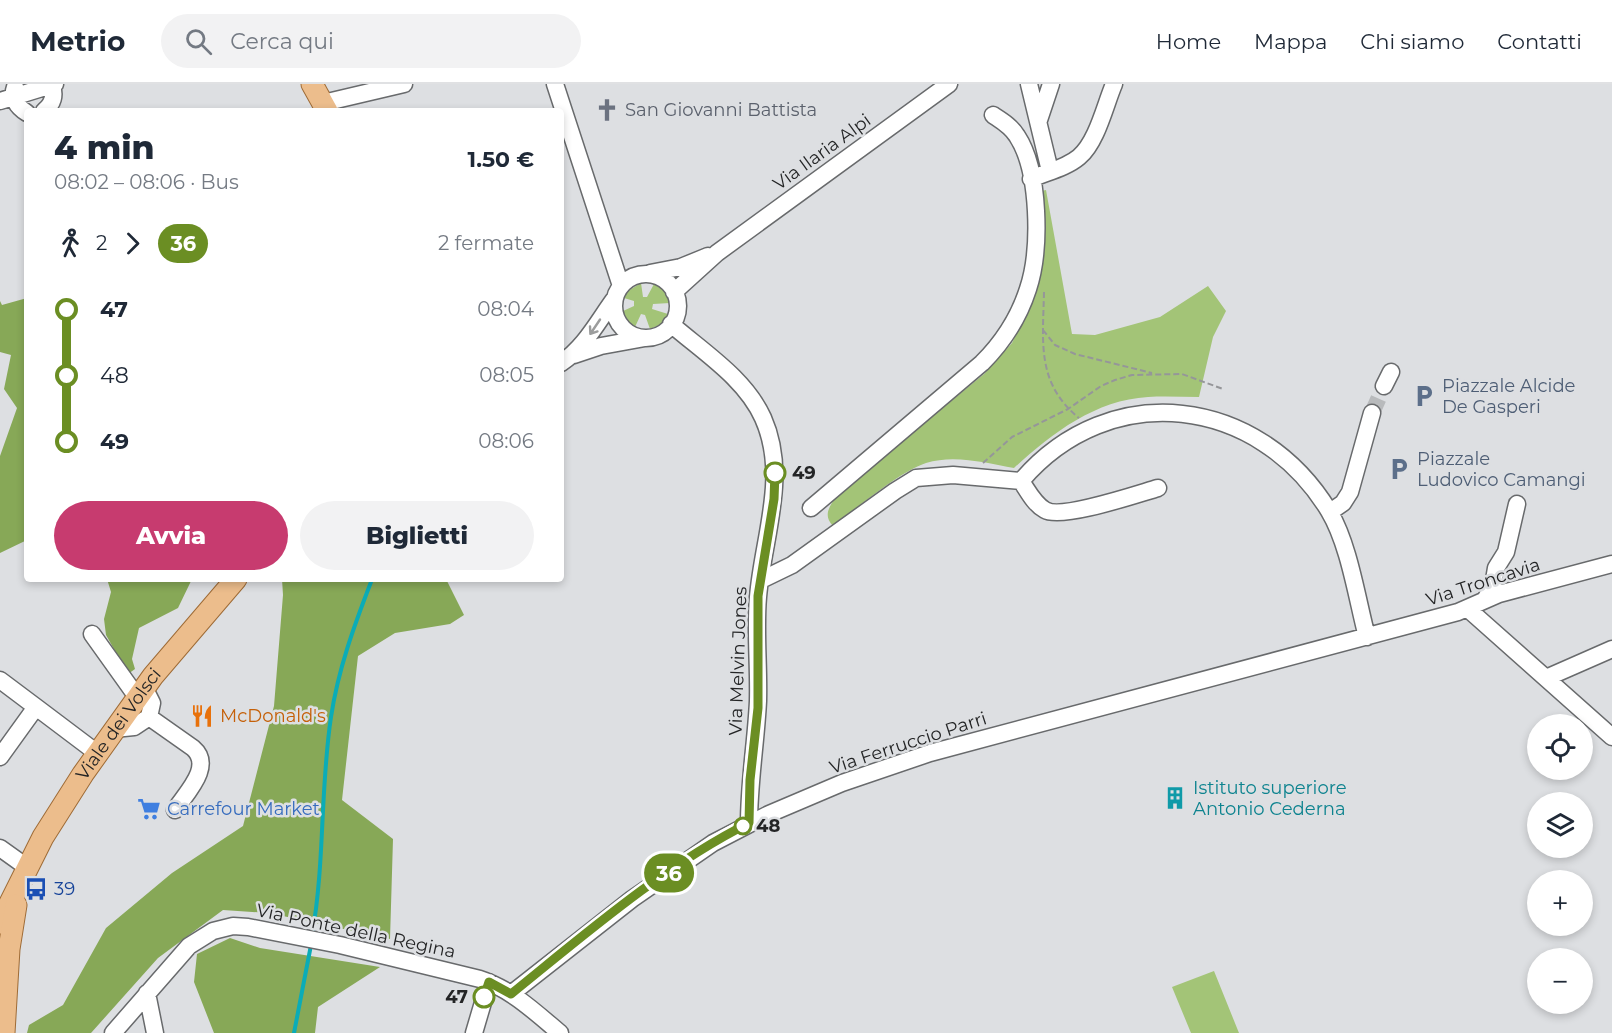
<!DOCTYPE html>
<html lang="it">
<head>
<meta charset="utf-8">
<style>
  :root { --surface:#fff; --page:#f2f2f3; --text:#1f2937; --muted:#747a83; --line:#e0e1e3; --accent:#c73b6f }
  body { margin:0; font-family:Montserrat,sans-serif; background:var(--page); color:var(--text); height:100vh; display:flex; flex-direction:column; font-size:22px; white-space:nowrap }
  * { box-sizing:border-box; margin:0 }
  p { font-size:20px; color:var(--muted) }
  .icon { flex:none; width:33px; height:33px; fill:none; stroke:currentColor; stroke-width:2; stroke-linecap:round; stroke-linejoin:round }
  .map { position:relative; flex:1; overflow:hidden }
  .panel { position:absolute; left:24px; top:24px; width:540px; height:474px; display:flex; flex-direction:column; background:var(--surface); border-radius:6px; box-shadow:0 3px 9px #0003 }
  .panel>* { flex:none }
  .badge { padding:0 12px; border-radius:20px; font-size:21px; line-height:39px }
  .fabs { position:absolute; left:1527px; top:630px; display:grid; gap:12px }
  .fabs a { display:grid; place-items:center; width:66px; height:66px; border-radius:50%; background:var(--surface); box-shadow:0 3px 9px #0003; font-size:30px }
  .map>.badge { position:absolute; translate:-50% -50%; box-shadow:0 0 0 3px #fff }
  .legs { display:flex; align-items:center; gap:9px; height:66px; padding:0 30px; font-size:20px }
  .legs p { margin-inline-start:auto }
  .overview { display:flex; align-items:center; justify-content:space-between; height:102px; padding:0 30px }
  h1 { font-size:33px; font-weight:800; line-height:45px }
  .action { display:flex; gap:12px; margin-top:auto; padding:12px 30px }
  .action a { flex:1; height:69px; border-radius:36px; background:var(--accent); color:#fff; font-size:24px; font-weight:800; line-height:69px; text-align:center }
  .action a+a { background:var(--page); color:var(--text) }
  ul { padding:0 30px; list-style:none }
  li { display:flex; align-items:center; gap:21px; height:66px; font-size:22px }
  li i { display:grid; place-items:center; width:9px; height:100%; margin:0 8px; background:currentColor }
  li i::after { content:''; width:15px; height:15px; margin:-8px; border:4px solid; border-radius:50%; background:var(--surface) }
  li p { margin-inline-start:auto }
  li:first-child i { background:linear-gradient(#0000 50%,currentColor 0) }
  li:last-child i { background:linear-gradient(currentColor 50%,#0000 0) }
  header { display:flex; align-items:center; gap:36px; box-sizing:border-box; height:84px; padding:0 30px; background:var(--surface); border-bottom:2px solid var(--line) }
  header strong { font-size:28px }
  nav { display:flex; gap:33px; margin-inline-start:auto; font-size:21px }
  .search { width:420px; height:54px; background:var(--page); display:flex; align-items:center; gap:15px; box-sizing:border-box; padding:0 21px; border-radius:33px; color:var(--muted); font-size:22px }
  .map>svg:first-child { display:block }
  .green { fill:#a3c477 }
  .forest { fill:#87a857 }
  .lines { fill:none; stroke-linecap:round; stroke-linejoin:round }
  .stream { stroke:#0bacb7; stroke-width:4 }
  .minor-tunnel { stroke:#b8babc; stroke-width:16; stroke-dasharray:16 8; stroke-linecap:butt }
  .minor-casing { stroke:#686a6c; stroke-width:19 }
  .major-casing { stroke:#9e6b36; stroke-width:23 }
  .path { stroke:#959699; stroke-width:2; stroke-dasharray:6 3; stroke-linecap:butt }
  .minor { stroke:#fff; stroke-width:16 }
  .major { stroke:#ecbd8c; stroke-width:21 }
  .oneway { stroke:#9c9d9d }
  .line-1-casing { stroke:#fff; stroke-width:14 }
  .line-1 { stroke:#6b8e23; stroke-width:9 }
  .stop-1-dot { fill:#fff; stroke:#6b8e23; stroke-width:3 }
  .labels { text-anchor:middle; dominant-baseline:central; stroke-width:5; stroke-linejoin:round; paint-order:stroke }
  .worship-label { font-size:18px; fill:#5b616d; stroke:#dddfe2; text-anchor:start }
  .street-label { font-size:18px; fill:#242526; stroke:#dddfe2 }
  .service-label { font-size:18px; fill:#4e5e75; stroke:#dddfe2; text-anchor:start }
  .stop-label { font-size:18px; font-weight:bold; fill:#242526; stroke:#dddfe2; text-anchor:start }
  .food-label { font-size:18px; fill:#c56008; stroke:#dddfe2; text-anchor:start }
  .culture-label { font-size:18px; fill:#0d838f; stroke:#dddfe2; text-anchor:start }
  .shop-label { font-size:18px; fill:#366cbe; stroke:#dddfe2; text-anchor:start }
  .transit-label { font-size:18px; fill:#164399; stroke:#dddfe2; text-anchor:start }
</style>
</head>
<body>
<header>
<strong>Metrio</strong>
<div class="search"><svg class="icon" aria-label="search" viewBox="0 0 24 24"><circle cx="10" cy="10" r="6"/><path d="M15 15l6 6"/></svg>Cerca qui</div>
<nav><a>Home</a><a>Mappa</a><a>Chi siamo</a><a>Contatti</a></nav>
</header>
<div class="map">
<svg width="1612" height="949" viewBox="0 0 1612 949">
  <rect width="100%" height="100%" fill="#dddfe2"/>
  <!-- green -->
  <path class="green" d="M 1046,106 L 1072,250 L 1095,251 L 1160,233 L 1208,202 L 1226,227 L 1213,253 L 1199,313 C 1182,313 1165,312 1148,313 C 1095,316 1051,350 1014,384 C 987,379 954,370 926,379 C 899,388 857,424 833,442 C 823,431 829,424 836,412 L 984,290 L 1012,259 L 1034,212 L 1041,175 L 1037,108 Z
    M 641,199 L 643,213 L 647,213 L 654,200 L 663,205 L 670,219 L 653,220 L 652,225 L 668,230 L 662,240 L 650,245 L 645,231 L 641,230 L 635,243 C 629,240 624,234 623,227 L 634,222 L 634,217 L 624,214 L 628,207 Z
    M 1214,887 L 1239,949 L 1191,949 L 1172,903 Z"/>
  <!-- forest -->
  <path class="forest" d="M 27,214 L 27,456 L 0,469 L 0,372 L 17,324 L 4,305 L 11,271 L 0,268 L 0,217 L 2,221 Z
    M 107,495 L 192,495 L 178,524 L 139,544 L 132,575 L 135,585 L 128,590 L 106,551 L 104,535 L 111,508 Z
    M 282,495 L 446,495 L 464,531 L 450,540 L 395,549 L 358,572 L 342,716 L 393,755 L 390,855 L 269,829 L 223,826 L 158,874 L 91,949 L 27,949 L 29,941 L 63,921 L 106,844 L 172,789 L 243,742 L 274,622 L 283,511 Z
    M 230,854 L 260,864 L 380,883 L 318,923 L 315,949 L 214,949 L 194,898 L 197,870 Z"/>
  <g class="lines">
    <!-- stream -->
    <path class="stream" d="M 312,851 C 325,779 320,705 331,633 C 338,586 354,542 371,498
      M 294,949 L 311,861"/>
    <!-- minor-tunnel -->
    <path class="minor-tunnel" d="M 1372,329 L 1384,302"/>
    <!-- minor casing -->
    <g class="minor-casing">
      <path id="minor" d="M 555,0 L 621,202
        M 1029,0 L 1050,87
        M 15,3 C 11,14 17,23 27,29
        M 0,17 L 55,0
        M 323,19 L 404,0
        M 44,27 C 53,20 56,11 51,0
        M 1039,36 L 1051,0
        M 1031,95 C 1047,88 1066,84 1079,73 C 1097,58 1105,21 1114,0
        M 650,189 L 681,183 L 708,172
        M614 222a32 32 0 1 1 64 0a32 32 0 1 1-64 0Z
        M 674,208 L 717,169 L 949,0
        M 671,240 C 703,268 745,294 763,334 C 789,392 763,453 758,513 C 755,547 759,582 758,617 C 756,658 749,698 749,739
        M 574,271 L 601,262 L 645,254
        M 561,279 C 585,263 598,237 615,214
        M 1384,302 L 1391,288
        M 1021,397 C 1110,293 1259,312 1329,427 C 1349,460 1357,515 1367,553
        M 811,424 L 982,279 C 1003,258 1019,233 1028,205 C 1041,166 1040,87 1017,52 C 1011,42 1002,37 993,31
        M 1330,428 L 1343,419 L 1350,408 L 1372,329
        M 761,496 L 792,481 L 895,407 L 916,394 L 953,391 L 1021,397 C 1028,407 1034,420 1045,426 C 1061,436 1137,410 1158,404
        M 1486,514 L 1493,502 L 1496,484 L 1506,468 L 1517,420
        M 1468,525 L 1612,653
        M 92,550 L 137,613
        M 1546,594 L 1612,565
        M 0,596 L 36,623
        M 149,633 L 193,664 C 214,682 186,709 175,726
        M 114,645 L 134,643 L 149,633 L 152,619 L 144,603
        M 0,673 L 36,623 L 97,669
        M 0,764 L 28,784
        M 147,909 L 155,949
        M 511,910 L 632,815 L 713,759 L 769,730 L 842,699 L 930,669 L 1458,528 L 1499,510 L 1612,480
        M 113,949 L 189,862 L 213,847 L 233,842 L 248,843 L 340,861 L 480,895 C 511,905 535,928 560,949
        M 474,949 L 489,898"/>
    </g>
    <!-- major casing -->
    <g class="major-casing">
      <g id="major">
        <path d="M 312,0 L 327,27"/>
        <path id="s1" d="M 0,839 L 43,753 L 83,690 L 153,592 L 236,495"/>
        <path d="M 4,949 L 9,865 L 16,821"/>
      </g>
    </g>
    <!-- path -->
    <path class="path" d="M 1044,208 C 1043,258 1036,299 1079,334
      M 1043,246 L 1055,261 L 1075,270 L 1152,289
      M 983,379 L 1012,353 L 1068,325 L 1101,302 L 1115,296 L 1132,291 L 1182,290 L 1223,305"/>
    <!-- minor -->
    <use href="#minor" class="minor"/>
    <!-- major -->
    <use href="#major" class="major"/>
  </g>
  <!-- one-way arrows -->
  <defs><path id="oneway-shaft" d="M-6 0H5M1.5-3L5.5 0L1.5 3" fill="none" stroke-width="1.6" stroke-linecap="round" stroke-linejoin="round" transform="scale(1.5)"/></defs>
  <use class="oneway" href="#oneway-shaft" transform="translate(595 243) rotate(124)"/>
  <g class="lines">
    <!-- line-1 casing -->
    <g class="line-1-casing">
      <path id="line-1" d="M 484,913 L 489,898 L 511,910 C 584,851 665,781 749,739 L 750,696 L 758,624 L 758,512 L 774,415 L 775,389"/>
    </g>
    <!-- line-1 -->
    <use href="#line-1" class="line-1"/>
  </g>
  <!-- icons -->
  <defs>
    <g id="church-bare" transform="scale(1.8)"><path d="M-1.2-6h2.4v3.5h3.3v2.4h-3.3V6h-2.4V-.1h-3.3v-2.4h3.3Z" fill="#6b7280" stroke="#dddfe2" stroke-width="2.5" paint-order="stroke"/></g>
    <g id="parking-bare" transform="scale(1.8)"><path d="M-3.5-5.5H1a3.5 3.5 0 0 1 0 7H-1V5.5H-3.5ZM-1-3.4V-.6H.8a1.4 1.4 0 0 0 0-2.8Z" fill="#5c6f8a" stroke="#dddfe2" stroke-width="2.5" paint-order="stroke"/></g>
    <g id="restaurant-bare" transform="scale(1.8)"><path d="M-5-6h1v4h1v-4h1v4h1v-4h1v5L-1.5 .5V6h-2V.5L-5-1ZM5-6V6H3V1.5H1.5Q1.5-4 5-6Z" fill="#e8710a" stroke="#dddfe2" stroke-width="2.5" paint-order="stroke"/></g>
    <g id="building-bare" transform="scale(1.8)"><path d="M-4-6H4V6H1V3H-1V6H-4ZM-2.5-4.3h1.7v1.8h-1.7ZM.8-4.3h1.7v1.8H.8ZM-2.5-1h1.7V.8h-1.7ZM.8-1h1.7V.8H.8Z" fill="#0f9aa8" stroke="#dddfe2" stroke-width="2.5" paint-order="stroke"/></g>
    <g id="supermarket-bare" transform="scale(1.8)"><path d="M-6-5.5h2.5l.6 2H6L4.5 2H-2.5L-4.4-4H-6ZM-1.5 3.2a1.3 1.3 0 1 0 .1 0ZM3 3.2a1.3 1.3 0 1 0 .1 0Z" fill="#3f7fe0" stroke="#dddfe2" stroke-width="2.5" paint-order="stroke"/></g>
    <g id="bus-bare" transform="scale(1.8)"><path d="M-5-6H5V4H4V6H2V4H-2V6H-4V4H-5ZM-3.5-4V0h7V-4ZM-3.5 1.2v1.5H-2V1.2ZM2 1.2v1.5H3.5V1.2Z" fill="#1a4fb4" stroke="#dddfe2" stroke-width="2.5" paint-order="stroke"/></g>
  </defs>
  <g fill-rule="evenodd">
    <use href="#church-bare" x="607" y="26"/>
    <use href="#parking-bare" x="1424" y="312"/>
    <use href="#parking-bare" x="1399" y="385"/>
    <use href="#restaurant-bare" x="202" y="632"/>
    <use href="#building-bare" x="1175" y="714"/>
    <use href="#supermarket-bare" x="149" y="725"/>
    <use href="#bus-bare" x="36" y="805"/>
  </g>
  <!-- markers -->
  <g class="stop-1-dot">
    <circle cx="775" cy="389" r="10"/>
    <circle cx="743" cy="742" r="8"/>
    <circle cx="484" cy="913" r="10"/>
  </g>
  <g class="labels">
    <!-- worship labels -->
    <g class="worship-label">
      <text x="625" y="26">San Giovanni Battista</text>
    </g>
    <!-- street labels -->
    <g class="street-label">
      <text transform="translate(822 68) rotate(-36)">Via Ilaria Alpi</text>
      <text transform="translate(1483 498) rotate(-18)">Via Troncavia</text>
      <text transform="translate(738 577) rotate(-88)">Via Melvin Jones</text>
      <text stroke="none"><textPath href="#s1" startOffset="232">Viale dei Volsci</textPath></text>
      <text transform="translate(908 659) rotate(-18)">Via Ferruccio Parri</text>
      <text transform="translate(356 847) rotate(12)">Via Ponte della Regina</text>
    </g>
    <!-- service labels -->
    <g class="service-label">
      <text x="1442" y="302">Piazzale Alcide<tspan x="1442" dy="21">De Gasperi</tspan></text>
      <text x="1417" y="375">Piazzale<tspan x="1417" dy="21">Ludovico Camangi</tspan></text>
    </g>
    <!-- stop labels -->
    <g class="stop-label">
      <text x="792" y="389">49</text>
      <text x="756" y="742">48</text>
      <text x="468" y="913" text-anchor="end">47</text>
    </g>
    <!-- food labels -->
    <g class="food-label">
      <text x="220" y="632">McDonald's</text>
    </g>
    <!-- culture labels -->
    <g class="culture-label">
      <text x="1193" y="704">Istituto superiore<tspan x="1193" dy="21">Antonio Cederna</tspan></text>
    </g>
    <!-- shop labels -->
    <g class="shop-label">
      <text x="167" y="725">Carrefour Market</text>
    </g>
    <!-- transit labels -->
    <g class="transit-label">
      <text x="54" y="805">39</text>
    </g>
  </g>
</svg>
<div class="fabs">
<a><svg class="icon" aria-label="locate" viewBox="0 0 24 24"><circle cx="12" cy="12" r="6"/><path d="M12 2v4M12 18v4M2 12h4M18 12h4"/></svg></a>
<a><svg class="icon" aria-label="layers" viewBox="0 0 24 24"><path d="M12 4l9 5-9 5-9-5zM3 14l9 5 9-5"/></svg></a>
<a>+</a>
<a>−</a>
</div>
<b class="badge" style="left:669px;top:789px;background:#6b8e23;color:#fff">36</b>
<section class="panel">
<div class="overview"><div><h1>4 min</h1><p>08:02 – 08:06 · Bus</p></div><b>1.50 €</b></div>
<div class="legs"><svg class="icon" aria-label="walk" viewBox="0 0 24 24"><circle cx="13" cy="4" r="2"/><path d="M13 8l-2 6 4 7M11 14l-3 7M7 12l3-4h3l4 4"/></svg>2<svg class="icon" aria-label="forward" viewBox="0 0 24 24"><path d="M9 5l7 7-7 7"/></svg><b class="badge" style="background:#6b8e23;color:#fff">36</b><p>2 fermate</p></div>
<ul>
<li><i style="color:#6b8e23"></i><b>47</b><p>08:04</p></li>
<li><i style="color:#6b8e23"></i><span>48</span><p>08:05</p></li>
<li><i style="color:#6b8e23"></i><b>49</b><p>08:06</p></li>
</ul>
<div class="action"><a>Avvia</a><a>Biglietti</a></div>
</section>
</div>
</body>
</html>
